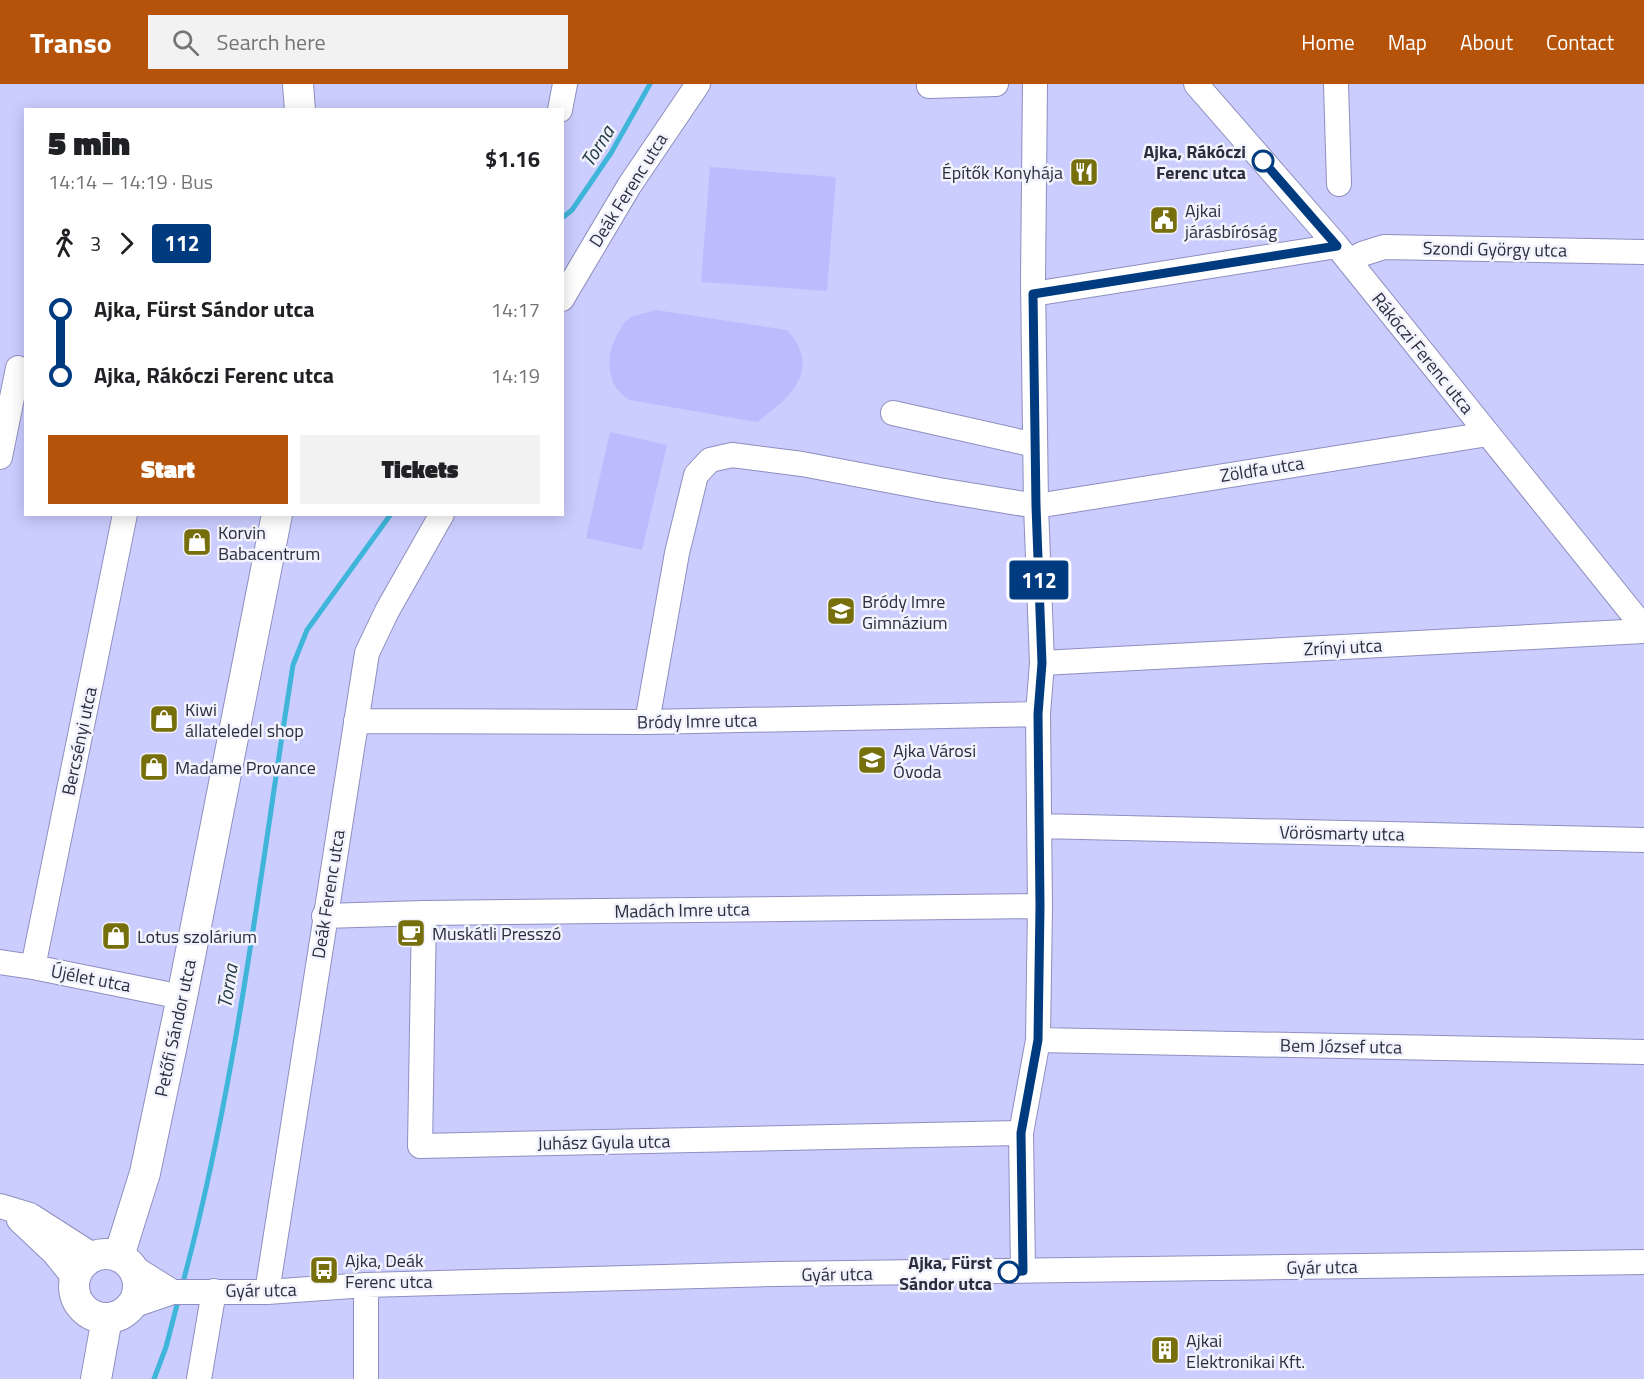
<!DOCTYPE html>
<html lang="en">
<head>
<meta charset="utf-8">
<style>
  :root { --surface:#fff; --page:#f2f2f2; --text:#202124; --muted:#757577; --accent:#b45309 }
  body { margin:0; font-family:"Titillium Web",sans-serif; background:var(--page); color:var(--text); height:100vh; display:flex; flex-direction:column; font-size:22px; white-space:nowrap }
  * { box-sizing:border-box; margin:0 }
  p { font-size:20px; color:var(--muted) }
  .icon { flex:none; width:33px; height:33px; fill:none; stroke:currentColor; stroke-width:2; stroke-linecap:round; stroke-linejoin:round }
  .map { position:relative; flex:1; overflow:hidden }
  .details { position:absolute; left:24px; top:24px; width:540px; height:408px; display:flex; flex-direction:column; background:var(--surface); border-radius:0px; box-shadow:0 3px 15px #0003 }
  .details>* { flex:none }
  .badge { padding:0 12px; border-radius:4px; font-size:21px; line-height:39px }
  .map>.badge { position:absolute; translate:-50% -50%; box-shadow:0 0 0 3px #fff }
  .legs { display:flex; align-items:center; gap:9px; height:66px; padding:0 24px; font-size:20px }
  .legs p { margin-inline-start:auto }
  .head { display:flex; align-items:center; justify-content:space-between; height:102px; padding:0 24px }
  h1 { font-size:33px; font-weight:800; line-height:45px }
  .action { display:flex; gap:12px; margin-top:auto; padding:12px 24px }
  .action a { flex:1; height:69px; border-radius:0px; background:var(--accent); color:#fff; font-size:24px; font-weight:800; line-height:69px; text-align:center }
  .action a+a { background:var(--page); color:var(--text) }
  ul { padding:0 24px; list-style:none }
  li { display:flex; align-items:center; gap:21px; height:66px; font-size:22px }
  li i { display:grid; place-items:center; width:9px; height:100%; margin:0 8px; background:currentColor }
  li i::after { content:''; width:15px; height:15px; margin:-8px; border:4px solid; border-radius:50%; background:var(--surface) }
  li p { margin-inline-start:auto }
  li:first-child i { background:linear-gradient(#0000 50%,currentColor 0) }
  li:last-child i { background:linear-gradient(currentColor 50%,#0000 0) }
  header { display:flex; align-items:center; gap:36px; box-sizing:border-box; height:84px; padding:0 30px; background:var(--accent); color:#fff }
  header strong { font-size:28px }
  nav { display:flex; gap:33px; margin-inline-start:auto; font-size:21px }
  .search { width:420px; height:54px; background:var(--page); display:flex; align-items:center; gap:15px; box-sizing:border-box; padding:0 21px; border-radius:0px; color:var(--muted); font-size:22px }
  .map>svg:first-child { display:block }
  .green { fill:#bbbcfe }
  .lines { fill:none; stroke-linecap:round; stroke-linejoin:round }
  .stream { stroke:#3fb5da; stroke-width:5 }
  .minor-casing { stroke:#8e8fbe; stroke-width:26 }
  .major-casing { stroke:#8e8fbe; stroke-width:32 }
  .minor { stroke:#fff; stroke-width:24 }
  .major { stroke:#fff; stroke-width:30 }
  .line-1-casing { stroke:#fff; stroke-width:14 }
  .line-1 { stroke:#003b80; stroke-width:9 }
  .stop-1-dot { fill:#fff; stroke:#003b80; stroke-width:3 }
  .labels { text-anchor:middle; dominant-baseline:central; stroke-width:5; stroke-linejoin:round; paint-order:stroke }
  .stop-label { font-size:18px; font-weight:bold; fill:#2d2d40; stroke:#f1f2fc; text-anchor:end }
  .poi-label { font-size:18px; fill:#2d2d40; stroke:#f1f2fc; text-anchor:start }
  .street-label { font-size:18px; fill:#2d2d40; stroke:#f1f2fc }
  .water-label { font-size:20px; font-style:italic; fill:#213a43; stroke:#f1f2fc }
</style>
</head>
<body>
<header>
<strong>Transo</strong>
<div class="search"><svg class="icon" aria-label="search" viewBox="0 0 24 24"><circle cx="10" cy="10" r="6"/><path d="M15 15l6 6"/></svg>Search here</div>
<nav><a>Home</a><a>Map</a><a>About</a><a>Contact</a></nav>
</header>
<div class="map">
<svg width="1644" height="1295" viewBox="0 0 1644 1295">
  <rect width="100%" height="100%" fill="#cbcdff"/>
  <!-- green -->
  <path class="green" d="M 710,83 L 836,93 L 827,207 L 701,198 Z
    M 656,226 L 787,246 C 791,251 796,256 798,261 C 815,296 781,320 757,338 L 630,316 C 604,302 605,267 620,246 C 622,242 625,237 629,235 C 636,230 647,229 656,226 Z
    M 610,348 L 667,361 L 642,466 L 586,454 Z"/>
  <g class="lines">
    <!-- stream -->
    <path class="stream" d="M 562,134 L 572,126 L 611,69 L 650,0
      M 182,1202 C 237,999 260,788 293,581 L 307,546 L 391,430
      M 154,1295 L 166,1263 L 179,1213"/>
    <!-- minor casing -->
    <g class="minor-casing">
      <path id="minor" d="M 1196,0 L 1337,162 L 1644,544
        M 1336,0 L 1339,100
        M 929,2 L 996,0
        M 560,26 L 565,0
        M 1349,177 L 1362,170 L 1384,163 L 1644,168
        M 1033,210 L 1337,162
        M 562,215 L 629,102 L 698,0
        M 893,329 L 1035,361
        M 0,373 L 18,284
        M 1042,579 L 1644,547
        M 356,637 L 647,638 L 1038,630
        M 647,638 L 677,469 L 696,391 L 710,376 L 732,371 L 802,380 L 939,406 L 1036,422 L 1488,350
        M 1039,742 L 1644,756
        M 424,829 L 420,1062 L 1021,1049
        M 324,832 L 424,829 L 1040,822
        M 0,878 L 33,883 L 182,913
        M 33,883 L 125,430
        M 1038,956 L 1644,968
        M 0,1122 L 30,1131 L 94,1172
        M 19,1136 L 54,1169 L 75,1195
        M 133,1183 L 173,1208
        M 1023,1187 L 1021,1049 L 1038,956 L 1040,822 L 1038,630 L 1042,579 L 1036,422 L 1033,196 L 1035,0
        M 366,1201 L 366,1295
        M 267,1208 L 367,569 L 387,527 L 442,430
        M 132,1222 L 173,1208 L 267,1208 L 366,1201 L 774,1190 L 1644,1178
        M 199,1295 L 214,1207"/>
    </g>
    <!-- major casing -->
    <g class="major-casing">
      <path id="major" d="M 298,0 L 300,26
        M74 1202a32 32 0 1 1 64 0a32 32 0 1 1-64 0Z
        M 119,1172 L 145,1089 L 182,913 L 277,430
        M 96,1295 L 107,1234"/>
    </g>
    <!-- minor -->
    <use href="#minor" class="minor"/>
    <!-- major -->
    <use href="#major" class="major"/>
  </g>
  <g class="lines">
    <!-- line-1 casing -->
    <g class="line-1-casing">
      <path id="line-1" d="M 1009,1188 L 1023,1187 L 1021,1049 L 1038,956 L 1040,822 L 1038,630 L 1042,579 L 1036,422 L 1033,210 L 1337,162 L 1263,77"/>
    </g>
    <!-- line-1 -->
    <use href="#line-1" class="line-1"/>
  </g>
  <!-- icons -->
  <defs>
    <g id="restaurant-square" transform="scale(1.5)"><rect x="-9" y="-9" width="18" height="18" rx="4" fill="#776e0c" stroke="#f1f2fc"/><path d="M-5-6h1v4h1v-4h1v4h1v-4h1v5L-1.5 .5V6h-2V.5L-5-1ZM5-6V6H3V1.5H1.5Q1.5-4 5-6Z" fill="#fff"/></g>
    <g id="civic-square" transform="scale(1.5)"><rect x="-9" y="-9" width="18" height="18" rx="4" fill="#776e0c" stroke="#f1f2fc"/><path d="M-.6-6.5H3V-4.5H.6V-3L4-1V1h2V6H-6V1h2V-1L-.6-3ZM-1.2 2.5V6h2.4V2.5Z" fill="#fff"/></g>
    <g id="shop-square" transform="scale(1.5)"><rect x="-9" y="-9" width="18" height="18" rx="4" fill="#776e0c" stroke="#f1f2fc"/><path d="M-5-2.5h2.3a2.7 3.5 0 0 1 5.4 0H5L5.5 6h-11ZM-1.5-2.5h3a1.5 2.3 0 0 0-3 0Z" fill="#fff"/></g>
    <g id="school-square" transform="scale(1.5)"><rect x="-9" y="-9" width="18" height="18" rx="4" fill="#776e0c" stroke="#f1f2fc"/><path d="M0-5L7-2L0 1L-7-2ZM-4 1L0 2.5L4 1V4Q0 6-4 4Z" fill="#fff"/></g>
    <g id="cafe-square" transform="scale(1.5)"><rect x="-9" y="-9" width="18" height="18" rx="4" fill="#776e0c" stroke="#f1f2fc"/><path d="M-5.5-4.5H6V0H3Q3 3.5 0 3.5H-2.5Q-5.5 3.5-5.5 0ZM3-3.2v2h1.7v-2ZM-6 4.5H4V6H-6Z" fill="#fff"/></g>
    <g id="bus-square" transform="scale(1.5)"><rect x="-9" y="-9" width="18" height="18" rx="4" fill="#776e0c" stroke="#f1f2fc"/><path d="M-5-6H5V4H4V6H2V4H-2V6H-4V4H-5ZM-3.5-4V0h7V-4ZM-3.5 1.2v1.5H-2V1.2ZM2 1.2v1.5H3.5V1.2Z" fill="#fff"/></g>
    <g id="building-square" transform="scale(1.5)"><rect x="-9" y="-9" width="18" height="18" rx="4" fill="#776e0c" stroke="#f1f2fc"/><path d="M-4-6H4V6H1V3H-1V6H-4ZM-2.5-4.3h1.7v1.8h-1.7ZM.8-4.3h1.7v1.8H.8ZM-2.5-1h1.7V.8h-1.7ZM.8-1h1.7V.8H.8Z" fill="#fff"/></g>
  </defs>
  <g fill-rule="evenodd">
    <use href="#restaurant-square" x="1084" y="88"/>
    <use href="#civic-square" x="1164" y="136"/>
    <use href="#shop-square" x="197" y="458"/>
    <use href="#school-square" x="841" y="527"/>
    <use href="#shop-square" x="164" y="635"/>
    <use href="#school-square" x="872" y="676"/>
    <use href="#shop-square" x="154" y="683"/>
    <use href="#cafe-square" x="411" y="849"/>
    <use href="#shop-square" x="116" y="852"/>
    <use href="#bus-square" x="324" y="1186"/>
    <use href="#building-square" x="1165" y="1266"/>
  </g>
  <!-- markers -->
  <g class="stop-1-dot">
    <circle cx="1263" cy="77" r="10"/>
    <circle cx="1009" cy="1188" r="10"/>
  </g>
  <g class="labels">
    <!-- stop labels -->
    <g class="stop-label">
      <text x="1246" y="67">Ajka, Rákóczi<tspan x="1246" dy="21">Ferenc utca</tspan></text>
      <text x="992" y="1178">Ajka, Fürst<tspan x="992" dy="21">Sándor utca</tspan></text>
    </g>
    <!-- poi labels -->
    <g class="poi-label">
      <text x="1063" y="88" text-anchor="end">Építők Konyhája</text>
      <text x="1185" y="126">Ajkai<tspan x="1185" dy="21">járásbíróság</tspan></text>
      <text x="218" y="448">Korvin<tspan x="218" dy="21">Babacentrum</tspan></text>
      <text x="862" y="517">Bródy Imre<tspan x="862" dy="21">Gimnázium</tspan></text>
      <text x="185" y="625">Kiwi<tspan x="185" dy="21">állateledel shop</tspan></text>
      <text x="893" y="666">Ajka Városi<tspan x="893" dy="21">Óvoda</tspan></text>
      <text x="175" y="683">Madame Provance</text>
      <text x="432" y="849">Muskátli Presszó</text>
      <text x="137" y="852">Lotus szolárium</text>
      <text x="345" y="1176">Ajka, Deák<tspan x="345" dy="21">Ferenc utca</tspan></text>
      <text x="1186" y="1256">Ajkai<tspan x="1186" dy="21">Elektronikai Kft.</tspan></text>
    </g>
    <!-- street labels -->
    <g class="street-label">
      <text transform="translate(628 106) rotate(-58)">Deák Ferenc utca</text>
      <text transform="translate(1495 165) rotate(1)">Szondi György utca</text>
      <text transform="translate(1423 269) rotate(51)">Rákóczi Ferenc utca</text>
      <text transform="translate(1262 385) rotate(-9)">Zöldfa utca</text>
      <text transform="translate(1343 563) rotate(-3)">Zrínyi utca</text>
      <text transform="translate(697 637) rotate(-1)">Bródy Imre utca</text>
      <text transform="translate(79 657) rotate(-78)">Bercsényi utca</text>
      <text transform="translate(1342 749) rotate(1)">Vörösmarty utca</text>
      <text transform="translate(328 810) rotate(-81)">Deák Ferenc utca</text>
      <text transform="translate(682 826) rotate(-1)">Madách Imre utca</text>
      <text transform="translate(91 894) rotate(11)">Újélet utca</text>
      <text transform="translate(175 944) rotate(-78)">Petőfi Sándor utca</text>
      <text transform="translate(1341 962) rotate(1)">Bem József utca</text>
      <text transform="translate(604 1058) rotate(-1)">Juhász Gyula utca</text>
      <text transform="translate(1322 1183) rotate(-1)">Gyár utca</text>
      <text transform="translate(837 1190) rotate(-1)">Gyár utca</text>
      <text transform="translate(261 1206) rotate(-1)">Gyár utca</text>
    </g>
    <!-- water labels -->
    <g class="water-label">
      <text transform="translate(597 62) rotate(-58)">Torna</text>
      <text transform="translate(227 902) rotate(-81)">Torna</text>
    </g>
  </g>
</svg>
<b class="badge" style="left:1039px;top:496px;background:#003b80;color:#fff">112</b>
<section class="details">
<div class="head"><div><h1>5 min</h1><p>14:14 – 14:19 · Bus</p></div><b>$1.16</b></div>
<div class="legs"><svg class="icon" aria-label="walk" viewBox="0 0 24 24"><circle cx="13" cy="4" r="2"/><path d="M13 8l-2 6 4 7M11 14l-3 7M7 12l3-4h3l4 4"/></svg>3<svg class="icon" aria-label="forward" viewBox="0 0 24 24"><path d="M9 5l7 7-7 7"/></svg><b class="badge" style="background:#003b80;color:#fff">112</b></div>
<ul>
<li><i style="color:#003b80"></i><b>Ajka, Fürst Sándor utca</b><p>14:17</p></li>
<li><i style="color:#003b80"></i><b>Ajka, Rákóczi Ferenc utca</b><p>14:19</p></li>
</ul>
<div class="action"><a>Start</a><a>Tickets</a></div>
</section>
</div>
</body>
</html>
